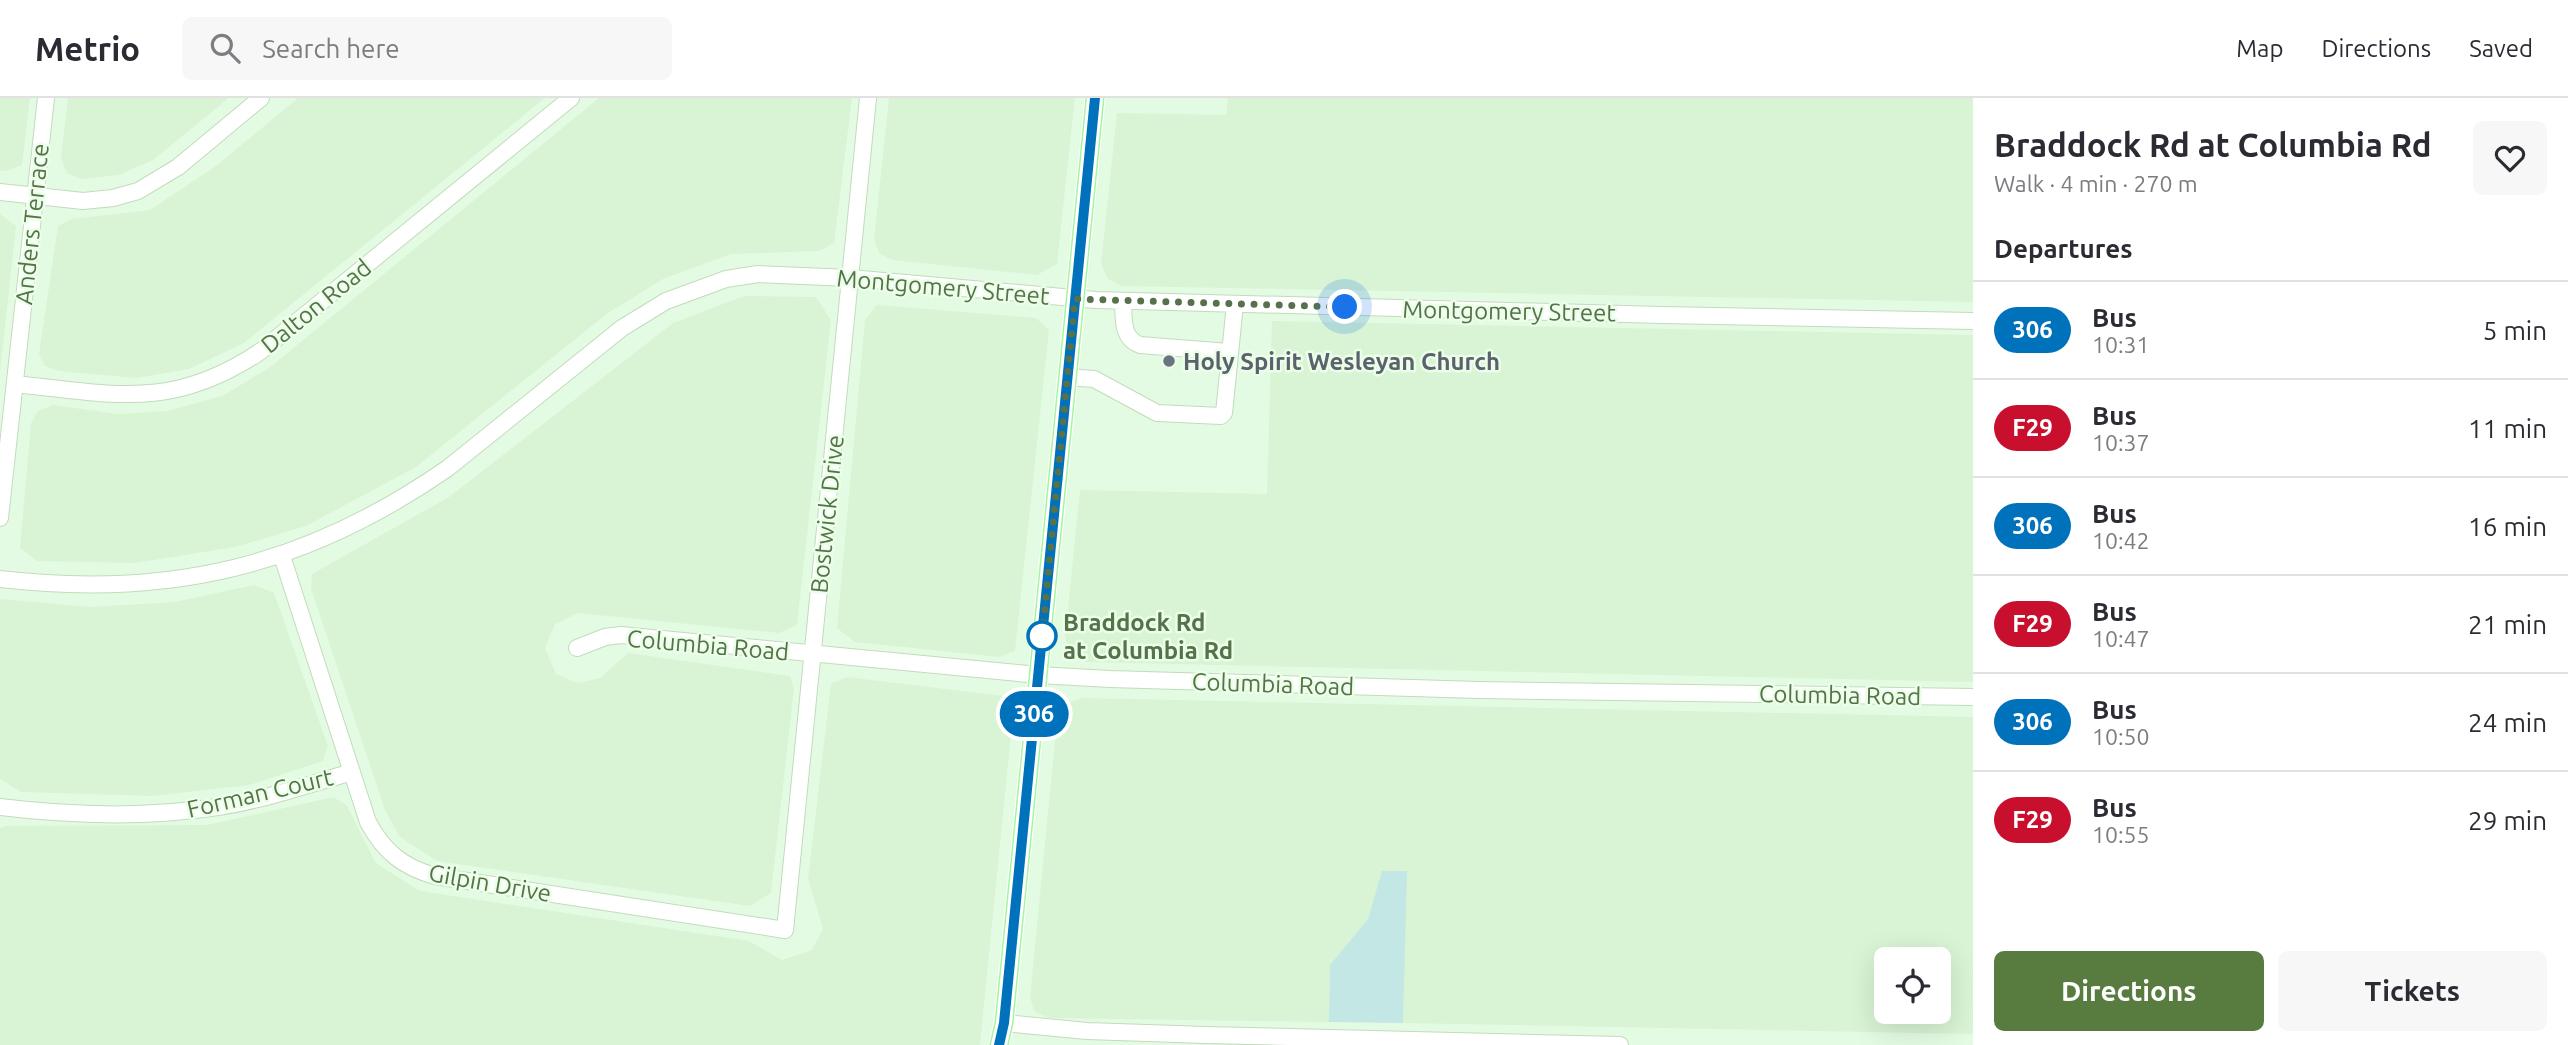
<!DOCTYPE html>
<html lang="en">
<head>
<meta charset="utf-8">
<style>
  :root { --surface:#fff; --page:#f7f7f7; --text:#2b2b33; --muted:#7c7c81; --line:#e1e1e2; --accent:#587c3f }
  body { margin:0; font-family:Ubuntu,sans-serif; background:var(--page); color:var(--text); height:100vh; display:flex; flex-direction:column; font-size:26px; white-space:nowrap }
  * { box-sizing:border-box; margin:0 }
  p { font-size:23px; color:var(--muted) }
  .icon { flex:none; width:38px; height:38px; fill:none; stroke:currentColor; stroke-width:2; stroke-linecap:round; stroke-linejoin:round }
  .map { position:relative; flex:1; overflow:hidden }
  .sheet { display:flex; flex-direction:column; background:var(--surface); width:595px }
  .sheet>* { flex:none }
  .badge { padding:0 14px; border-radius:23px; font-size:24px; line-height:46px }
  .fabs { position:absolute; left:1874px; top:849px; display:grid; gap:14px }
  .fabs a { display:grid; place-items:center; width:77px; height:77px; border-radius:10px; background:var(--surface); box-shadow:0 7px 28px #0002; font-size:35px }
  .you { position:absolute; width:35px; height:35px; margin:-18px; border:5px solid #fff; border-radius:50%; background:#1a73e8; box-shadow:0 0 0 10px #1a73e833 }
  .map>.badge { position:absolute; translate:-50% -50%; box-shadow:0 0 0 4px #fff }
  h2 { padding:0 21px; font-size:26px; line-height:63px }
  .round { display:grid; place-items:center; flex:none; width:74px; height:74px; border-radius:10px; background:var(--page) }
  .head { display:flex; align-items:center; justify-content:space-between; height:119px; padding:0 21px }
  h1 { font-size:33px; font-weight:700; line-height:52px }
  .button { display:flex; gap:14px; margin-top:auto; padding:14px 21px }
  .button a { flex:1; height:80px; border-radius:10px; background:var(--accent); color:#fff; font-size:28px; font-weight:700; line-height:80px; text-align:center }
  .button a+a { background:var(--page); color:var(--text) }
  ul { padding:0; list-style:none }
  li { display:flex; align-items:center; gap:21px; height:98px; padding:0 21px; border-top:2px solid var(--line) }
  li div { flex:1 }
  li b { display:block; font-size:26px }
  li em { font-style:normal }
  li .badge { min-width:77px; font-weight:700; text-align:center }
  header { display:flex; align-items:center; gap:42px; box-sizing:border-box; height:98px; padding:0 35px; background:var(--surface); border-bottom:2px solid var(--line) }
  header strong { font-size:33px }
  nav { display:flex; gap:38px; margin-inline-start:auto; font-size:24px }
  .search { width:490px; height:63px; background:var(--page); display:flex; align-items:center; gap:18px; box-sizing:border-box; padding:0 24px; border-radius:10px; color:var(--muted); font-size:26px }
  main { display:flex; flex:1; min-height:0 }
  .map>svg:first-child { display:block }
  .residential { fill:#d8f4d4; fill-rule:evenodd }
  .green { fill:#c2e7e4 }
  .lines { fill:none; stroke-linecap:round; stroke-linejoin:round }
  .minor-casing { stroke:#c3dbbc; stroke-width:18 }
  .major-casing { stroke:#fff; stroke-width:21 }
  .minor { stroke:#fff; stroke-width:16 }
  .major { stroke:#a2f69e; stroke-width:19 }
  .line-casing { stroke:#fff; stroke-width:16 }
  .line { stroke:#0072bc; stroke-width:10 }
  .walk { stroke:#57714a; stroke-width:7; stroke-dasharray:0 12.6 }
  .worship-dot { fill:#6b7280; stroke:#eafee8; stroke-width:2.5 }
  .stop-dot { fill:#fff; stroke:#0072bc; stroke-width:3.5 }
  .labels { text-anchor:middle; dominant-baseline:central; stroke-width:5; stroke-linejoin:round; paint-order:stroke }
  .street-label { font-size:24px; fill:#57714a; stroke:#eafee8 }
  .worship-label { font-size:24px; font-weight:bold; fill:#5b616d; stroke:#eafee8; text-anchor:start }
  .stop-label { font-size:24px; font-weight:bold; fill:#57714a; stroke:#eafee8; text-anchor:start }
</style>
</head>
<body>
<header>
<strong>Metrio</strong>
<div class="search"><svg class="icon" aria-label="search" viewBox="0 0 24 24"><circle cx="10" cy="10" r="6"/><path d="M15 15l6 6"/></svg>Search here</div>
<nav><a>Map</a><a>Directions</a><a>Saved</a></nav>
</header>
<main>
<div class="map">
<svg width="1973" height="947" viewBox="0 0 1973 947">
  <rect width="100%" height="100%" fill="#e4fbe3"/>
  <!-- residential -->
  <path class="residential" d="M 0,0 L 30,0 L 22,67 L 6,73 L 0,72 Z
    M 68,0 L 229,0 L 153,62 L 119,77 L 81,81 L 67,75 L 61,60 Z
    M 298,0 L 545,0 L 244,245 L 189,271 L 136,280 L 59,273 L 45,268 L 39,256 L 58,128 L 71,121 L 150,112 L 216,68 Z
    M 599,0 L 852,0 L 834,145 L 819,153 L 731,156 L 663,181 L 608,215 L 416,369 L 306,428 L 235,449 L 135,465 L 37,463 L 20,450 L 31,325 L 38,313 L 53,307 L 118,316 L 167,313 L 222,298 L 269,270 Z
    M 889,0 L 1075,0 L 1057,166 L 1037,177 L 892,162 L 879,155 L 874,142 Z
    M 1228,0 L 1973,0 L 1973,204 L 1121,188 L 1107,180 L 1101,166 L 1117,15 L 1226,17 Z
    M 0,116 L 16,128 L 0,274 Z
    M 744,198 L 816,199 L 831,222 L 797,527 L 779,535 L 578,515 L 555,526 L 545,550 L 556,576 L 578,585 L 600,580 L 628,555 L 790,578 L 794,590 L 771,795 L 750,808 L 437,763 L 400,739 L 385,712 L 311,491 L 312,476 L 449,399 L 673,225 Z
    M 877,207 L 1036,220 L 1049,232 L 1015,553 L 999,559 L 855,544 L 837,530 L 865,222 Z
    M 1272,223 L 1973,237 L 1973,584 L 1086,564 L 1071,556 L 1065,540 L 1080,392 L 1267,396 Z
    M 254,487 L 274,495 L 328,648 L 323,663 L 249,687 L 152,698 L 21,694 L 0,681 L 0,501 L 90,509 L 175,504 Z
    M 847,579 L 1003,598 L 1013,617 L 980,947 L 0,947 L 0,730 L 7,728 L 207,727 L 334,699 L 347,708 L 376,765 L 420,793 L 749,843 L 782,862 L 812,852 L 823,831 L 808,781 L 831,586 Z
    M 1082,600 L 1973,619 L 1973,936 L 1403,925 L 1406,773 L 1382,773 L 1368,821 L 1330,867 L 1329,924 L 1048,920 L 1034,913 L 1030,899 L 1057,622 L 1066,606 ZM 1886,861 L 1939,861 L 1939,914 L 1886,914 Z"/>
  <!-- green -->
  <path class="green" d="M 1382,773 L 1407,773 L 1403,925 L 1329,924 L 1330,867 L 1368,821 Z"/>
  <g class="lines">
    <!-- minor casing -->
    <g class="minor-casing">
      <path id="minor" d="M 0,94 L 83,103 L 113,100 L 138,93 L 178,69 L 261,0
        M 1123,203 C 1124,220 1121,240 1140,247 L 1229,254
        M 1068,279 L 1094,281 L 1157,315 L 1221,318 L 1224,315 L 1235,206
        M 15,286 C 114,296 172,313 261,253 L 571,0
        M 0,420 L 46,0
        M 282,458 L 368,724 C 384,754 403,769 435,778 L 785,832 L 868,0
        M 0,481 C 170,501 307,468 448,370 L 622,230 L 666,203 L 726,181 L 758,176 L 850,180 L 1096,202 L 1662,217 L 1973,223
        M 577,550 L 605,539 L 621,537 L 1038,577 L 1110,581 L 1479,592 L 1973,599
        M 0,709 C 73,718 145,720 218,709 C 263,702 308,687 352,674
        M 1004,925 L 1087,933 L 1206,937 L 1620,947"/>
    </g>
    <!-- major casing -->
    <g class="major-casing">
      <path id="major" d="M 999,947 L 1004,925 L 1095,0"/>
    </g>
    <!-- minor -->
    <use href="#minor" class="minor"/>
    <!-- major -->
    <use href="#major" class="major"/>
  </g>
  <g class="lines">
    <!-- line casing -->
    <g class="line-casing">
      <path id="line" d="M 999,947 L 1004,925 L 1095,0"/>
    </g>
    <!-- line -->
    <use href="#line" class="line"/>
    <!-- walk -->
    <path class="walk" d="M 1042,538 L 1041,550 L 1075,201 L 1345,209"/>
  </g>
  <!-- markers -->
  <circle class="worship-dot" cx="1169" cy="263" r="7"/>
  <circle class="stop-dot" cx="1042" cy="538" r="14"/>
  <g class="labels">
    <!-- street labels -->
    <g class="street-label">
      <text transform="translate(32 126) rotate(-84)">Anders Terrace</text>
      <text transform="translate(943 189) rotate(5)">Montgomery Street</text>
      <text transform="translate(316 208) rotate(-39)">Dalton Road</text>
      <text transform="translate(1509 213) rotate(1)">Montgomery Street</text>
      <text transform="translate(827 416) rotate(-84)">Bostwick Drive</text>
      <text transform="translate(708 547) rotate(5)">Columbia Road</text>
      <text transform="translate(1273 586) rotate(2)">Columbia Road</text>
      <text transform="translate(1840 597) rotate(1)">Columbia Road</text>
      <text transform="translate(260 695) rotate(-13)">Forman Court</text>
      <text transform="translate(490 785) rotate(10)">Gilpin Drive</text>
    </g>
    <!-- worship labels -->
    <g class="worship-label">
      <text x="1183" y="263">Holy Spirit Wesleyan Church</text>
    </g>
    <!-- stop labels -->
    <g class="stop-label">
      <text x="1063" y="524">Braddock Rd<tspan x="1063" dy="28">at Columbia Rd</tspan></text>
    </g>
  </g>
</svg>
<div class="fabs">
<a><svg class="icon" aria-label="locate" viewBox="0 0 24 24"><circle cx="12" cy="12" r="6"/><path d="M12 2v4M12 18v4M2 12h4M18 12h4"/></svg></a>
</div>
<div class="you" style="left:1345px;top:209px"></div>
<b class="badge" style="left:1034px;top:616px;background:#0072bc;color:#fff">306</b>
</div>
<section class="sheet">
<div class="head"><div><h1>Braddock Rd at Columbia Rd</h1><p>Walk · 4 min · 270 m</p></div><a class="round"><svg class="icon" aria-label="heart" viewBox="0 0 24 24"><path d="M12 20l-8-8c-3-5 5-10 8-4 3-6 11-1 8 4z"/></svg></a></div>
<h2>Departures</h2>
<ul>
<li><span class="badge" style="background:#0072bc;color:#fff">306</span><div><b>Bus</b><p>10:31</p></div><em>5 min</em></li>
<li><span class="badge" style="background:#c8102e;color:#fff">F29</span><div><b>Bus</b><p>10:37</p></div><em>11 min</em></li>
<li><span class="badge" style="background:#0072bc;color:#fff">306</span><div><b>Bus</b><p>10:42</p></div><em>16 min</em></li>
<li><span class="badge" style="background:#c8102e;color:#fff">F29</span><div><b>Bus</b><p>10:47</p></div><em>21 min</em></li>
<li><span class="badge" style="background:#0072bc;color:#fff">306</span><div><b>Bus</b><p>10:50</p></div><em>24 min</em></li>
<li><span class="badge" style="background:#c8102e;color:#fff">F29</span><div><b>Bus</b><p>10:55</p></div><em>29 min</em></li>
</ul>
<div class="button"><a>Directions</a><a>Tickets</a></div>
</section>
</main>
</body>
</html>
